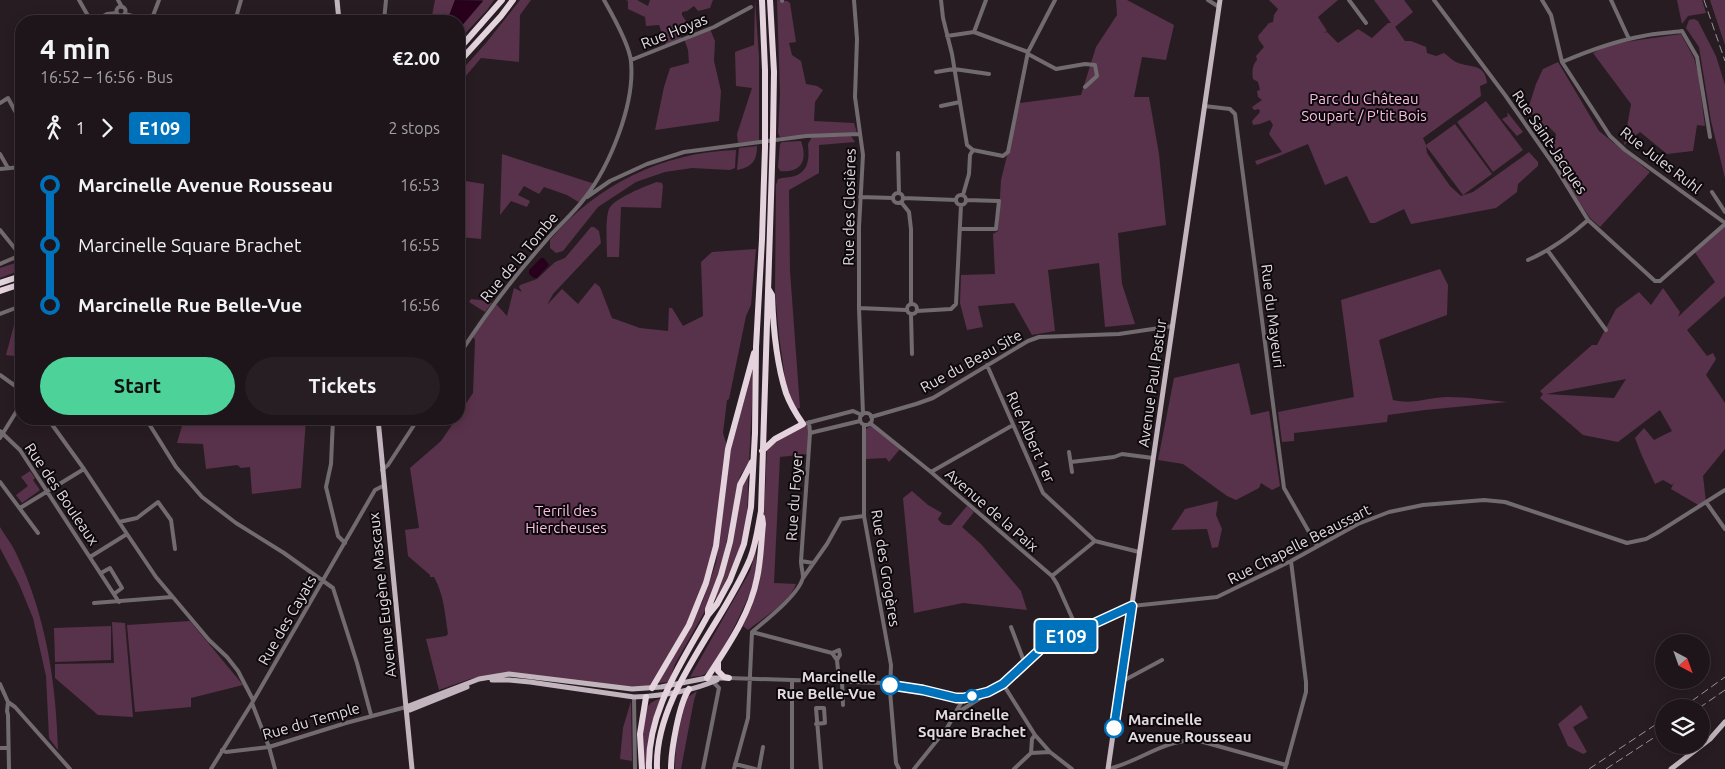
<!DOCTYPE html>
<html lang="en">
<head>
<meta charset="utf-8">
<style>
  :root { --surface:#1e151a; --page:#261e23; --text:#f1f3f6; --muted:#a19fa2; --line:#3c3439; --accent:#4dd39a }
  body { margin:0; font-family:Ubuntu,sans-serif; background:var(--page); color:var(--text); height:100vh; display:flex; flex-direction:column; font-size:19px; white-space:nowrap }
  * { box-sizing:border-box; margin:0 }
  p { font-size:16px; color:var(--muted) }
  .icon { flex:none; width:28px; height:28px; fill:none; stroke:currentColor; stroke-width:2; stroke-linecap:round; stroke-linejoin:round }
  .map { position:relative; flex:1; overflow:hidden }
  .panel { position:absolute; left:15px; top:15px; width:450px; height:410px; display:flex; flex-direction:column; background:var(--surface); border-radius:20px; box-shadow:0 2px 12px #0003,0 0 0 1px var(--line) }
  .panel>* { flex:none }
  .badge { padding:0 10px; border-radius:4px; font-size:18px; line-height:32px }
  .needle { width:32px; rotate:139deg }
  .buttons { position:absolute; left:1655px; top:634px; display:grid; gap:10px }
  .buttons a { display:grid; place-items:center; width:55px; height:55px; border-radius:50%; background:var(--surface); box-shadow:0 2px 12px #0003,0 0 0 1px var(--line); font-size:25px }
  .map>.badge { position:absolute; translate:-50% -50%; box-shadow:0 0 0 2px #fff }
  .legs { display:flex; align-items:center; gap:8px; height:55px; padding:0 25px; font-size:16px }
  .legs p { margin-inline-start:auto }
  .head { display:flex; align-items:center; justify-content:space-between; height:85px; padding:0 25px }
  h1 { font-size:28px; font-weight:600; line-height:38px }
  .action { display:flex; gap:10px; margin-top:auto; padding:10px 25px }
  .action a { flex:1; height:58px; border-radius:30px; background:var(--accent); color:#111; font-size:20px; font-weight:600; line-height:58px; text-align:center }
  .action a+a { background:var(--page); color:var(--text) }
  ul { padding:0 25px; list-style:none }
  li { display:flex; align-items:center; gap:18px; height:60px; font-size:19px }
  li i { display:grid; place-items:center; width:8px; height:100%; margin:0 6px; background:currentColor }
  li i::after { content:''; width:12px; height:12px; margin:-6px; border:4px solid; border-radius:50%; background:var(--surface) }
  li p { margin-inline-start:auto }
  li:first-child i { background:linear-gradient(#0000 50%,currentColor 0) }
  li:last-child i { background:linear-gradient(currentColor 50%,#0000 0) }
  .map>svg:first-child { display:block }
  .green { fill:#58324a; fill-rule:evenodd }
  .water { fill:#28001c }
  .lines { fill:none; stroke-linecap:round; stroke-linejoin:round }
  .minor { stroke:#716a6e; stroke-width:4 }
  .major { stroke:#c3b5bd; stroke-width:5 }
  .highway { stroke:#e4d3dd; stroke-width:6 }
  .rail { stroke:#9d9399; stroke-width:1; stroke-dasharray:8 4; stroke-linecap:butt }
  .line-1-casing { stroke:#fff; stroke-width:11 }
  .line-1 { stroke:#0072bc; stroke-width:8 }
  .stop-1-dot { fill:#fff; stroke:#0072bc; stroke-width:2.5 }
  .labels { text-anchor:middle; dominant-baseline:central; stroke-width:4; stroke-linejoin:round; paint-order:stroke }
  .street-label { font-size:15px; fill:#e3dadf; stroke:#0d080b }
  .park-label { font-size:15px; fill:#f9bee2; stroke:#0d080b }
  .stop-label { font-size:15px; font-weight:bold; fill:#e3dadf; stroke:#0d080b; text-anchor:end }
</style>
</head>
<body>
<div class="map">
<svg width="1725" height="769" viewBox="0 0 1725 769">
  <rect width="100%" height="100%" fill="#281c23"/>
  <!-- green -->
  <path class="green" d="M 435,0 L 455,0 L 447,21 L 431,21 Z
    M 483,0 L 494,0 L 487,10 L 459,40 L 459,29 Z
    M 520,0 L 531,0 L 520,15 L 519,62 L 481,58 L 459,84 L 459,73 L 486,43 Z
    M 626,0 L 637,0 L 648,6 L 650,0 L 713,0 L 710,8 L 698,11 L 694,6 L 687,11 L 682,12 L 682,15 L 686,21 L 679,31 L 682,40 L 666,45 L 659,25 L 646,26 L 645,17 L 628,9 L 628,1 Z
    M 755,0 L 759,57 L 759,141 L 738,143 L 737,134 L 752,88 L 736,86 L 735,52 L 754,45 Z
    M 777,0 L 787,1 L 790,3 L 796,42 L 789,43 L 792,55 L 801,61 L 806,84 L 817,86 L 823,90 L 815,102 L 814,121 L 854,123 L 857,133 L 780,137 L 778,133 L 780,94 Z
    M 1116,0 L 1127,0 L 1174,25 L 1166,60 L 1142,57 L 1134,97 L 1149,97 L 1159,154 L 1166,225 L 1118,233 L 1122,284 L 1135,324 L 1105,327 L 1099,263 L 1048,270 L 1055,331 L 1032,335 L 1014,303 L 978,306 L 983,327 L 967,330 L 960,303 L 961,275 L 995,274 L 993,234 L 998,231 L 1001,180 L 1020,103 L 1081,95 L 1096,47 L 1117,15 Z
    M 1269,0 L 1338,0 L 1318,17 L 1327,31 L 1323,33 L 1327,32 L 1338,43 L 1358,29 L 1372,38 L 1388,23 L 1391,23 L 1374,0 L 1404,0 L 1413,12 L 1395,27 L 1405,41 L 1411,41 L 1426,47 L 1427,53 L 1436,56 L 1444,53 C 1448,56 1450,58 1454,61 C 1467,69 1485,61 1487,83 L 1480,86 L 1481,96 L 1423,138 L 1426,145 L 1455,124 L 1492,174 L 1463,195 L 1426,146 L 1427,153 L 1450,186 L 1461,196 L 1473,192 L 1529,152 L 1538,162 L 1538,166 L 1518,184 L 1517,192 L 1496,208 L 1411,224 L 1404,209 L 1375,223 L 1370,223 L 1347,176 L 1325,185 L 1308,144 L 1257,165 L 1255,161 L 1282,152 L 1269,134 L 1273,125 L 1270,120 L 1260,124 L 1253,125 L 1252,121 L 1260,112 L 1259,109 L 1254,110 L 1252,107 L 1262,100 L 1258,97 L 1257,91 L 1260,90 L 1258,82 L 1253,79 C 1252,72 1252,65 1257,60 L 1256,56 L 1264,47 L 1259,40 L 1258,36 L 1269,23 L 1273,22 L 1274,15 L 1278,9 Z
    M 1677,0 L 1702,0 L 1706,13 L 1688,16 L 1682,24 Z
    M 1710,0 L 1725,0 L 1725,45 Z
    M 1694,19 L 1698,21 L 1716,56 L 1725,85 L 1725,178 L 1711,121 L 1699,47 L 1686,28 L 1689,20 Z
    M 710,29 L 715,41 L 714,61 L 721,91 L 719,121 L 655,130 L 664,87 L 670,68 L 689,63 L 688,50 L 684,39 Z
    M 1681,34 L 1694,58 L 1698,73 L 1705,126 L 1697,125 L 1693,151 L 1667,154 L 1640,132 L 1624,145 L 1631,104 L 1593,53 L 1611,44 Z
    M 1558,62 L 1599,131 L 1650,172 L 1600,227 L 1590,218 L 1556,167 L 1565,161 L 1559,161 L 1554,146 L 1556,134 L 1548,126 L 1541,128 L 1535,120 L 1529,106 L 1536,84 L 1543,69 Z
    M 1486,101 L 1523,150 L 1493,172 L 1457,122 Z
    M 1508,113 L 1523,132 L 1517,136 L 1502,119 L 1508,116 L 1507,114 Z
    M 851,136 L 855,142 L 819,145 L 819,173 L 789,190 L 790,271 L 800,408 L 796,409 L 787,392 L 779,336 L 775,291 L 776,185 L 778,179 C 783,177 789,178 795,176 C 810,171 809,156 808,144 L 812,137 Z
    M 801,141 C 808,161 801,173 780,171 L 778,167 L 780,144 L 782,142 Z
    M 757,146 C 757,161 752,167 737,170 L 739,148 Z
    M 736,150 L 735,168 L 730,170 L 692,168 L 665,172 L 636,182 L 598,207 L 563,251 L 556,253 L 550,248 L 550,240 C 596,185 663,152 736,150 Z
    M 502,154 L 595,184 L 580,203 L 567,195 L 544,187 L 539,194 L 524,186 L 518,195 L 530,201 L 527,207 L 511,201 L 500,215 Z
    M 459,180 L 484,184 L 481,239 L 459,237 Z
    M 657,182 L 662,183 L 663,186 L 661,208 L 621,207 L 619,257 L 607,257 C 607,246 605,219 609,209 C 614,198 646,186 657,182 Z
    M 1725,224 L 1725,296 L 1687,330 L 1707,356 L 1713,353 L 1716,359 L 1706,375 L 1725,403 L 1725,449 L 1703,476 L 1706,502 L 1700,506 L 1671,489 L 1674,482 L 1672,485 L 1663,480 L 1655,484 L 1642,456 L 1635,438 L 1644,428 L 1654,440 L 1672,431 L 1660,410 L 1618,442 L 1583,435 L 1540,398 L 1543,394 L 1540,391 L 1592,345 L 1597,345 L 1616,309 L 1639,292 L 1651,305 L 1663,288 L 1680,312 L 1678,317 L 1715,282 L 1694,251 ZM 1626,379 L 1614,398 L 1546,394 Z
    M 591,227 L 594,227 L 599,231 L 601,243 L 553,294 L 547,305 L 562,289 L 578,304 L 595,283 L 600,287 L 612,318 L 640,328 L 668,331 L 669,308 L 672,308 L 683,326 L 703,316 L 701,262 L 712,252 L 756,249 L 751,305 L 746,316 L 729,399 L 727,400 L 723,433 L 728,449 L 720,524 L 698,605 L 652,688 L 632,689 L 509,674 L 470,679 L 439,690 L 426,639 L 446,636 L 448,634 C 445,614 444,595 434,577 L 430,577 L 430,575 L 408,556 L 405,530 L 419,528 L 410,468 L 441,441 L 456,419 L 459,419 L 459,414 L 473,393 L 475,340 L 472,335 L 494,304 L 497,305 L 507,316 L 514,288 L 522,292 L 519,287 L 520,285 L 537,279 L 555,262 L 565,258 Z
    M 21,261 L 21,270 L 0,278 L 0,268 Z
    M 1440,269 L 1448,285 L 1447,315 L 1379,340 L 1393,400 C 1413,405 1429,397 1448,397 C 1467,397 1488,400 1507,402 L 1425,410 L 1388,415 L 1387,422 L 1294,433 L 1294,441 L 1282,442 L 1278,412 L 1354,397 L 1341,300 Z
    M 471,299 L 488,301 L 492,303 L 485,312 L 469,302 Z
    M 21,309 L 21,357 L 6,355 L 18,310 Z
    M 1239,363 L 1251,415 L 1269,411 L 1280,486 L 1272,490 L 1261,483 L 1259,488 L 1236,500 L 1227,496 L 1183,464 L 1158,460 L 1174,378 Z
    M 754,365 L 749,462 L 740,476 L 720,574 L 705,611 L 675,664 L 669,682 L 659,683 L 658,681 L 702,603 L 716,563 L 731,449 Z
    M 184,419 L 306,419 L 301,488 L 252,494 L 250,467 L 241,468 L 237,465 L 206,469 L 203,444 L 177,443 Z
    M 809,422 L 808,454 L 780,457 L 774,583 L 796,584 C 790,602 763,618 748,630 L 743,626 L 754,601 L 762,562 L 767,449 L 781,439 Z
    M 871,426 L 900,449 L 889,462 L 886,458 L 866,459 L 866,429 Z
    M 30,471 L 35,478 L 33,480 L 40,490 L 22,503 L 16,495 L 28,486 L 21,477 Z
    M 748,475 C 748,495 748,517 743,538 C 738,559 727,579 716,599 L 715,598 L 743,484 Z
    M 912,491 L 928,505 L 942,513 L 938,519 C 941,524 945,526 951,525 L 967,506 L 974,512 L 962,527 L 981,544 L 1021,591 L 1027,610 L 963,603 L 914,613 L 903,498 Z
    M 1218,501 L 1216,515 L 1222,529 L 1218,547 L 1212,548 L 1207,529 L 1171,530 L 1185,509 Z
    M 0,527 C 5,536 12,544 16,553 C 46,615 56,682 58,750 L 49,738 L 46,676 L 33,618 L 19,584 L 0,548 Z
    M 756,551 C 757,562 756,574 753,585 C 749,599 715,669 705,674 C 701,677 694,676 690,677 L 750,571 Z
    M 190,621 L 243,685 L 191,698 L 191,707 L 135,712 L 127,625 Z
    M 112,622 L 125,623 L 133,717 L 98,715 L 55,678 L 55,664 L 114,663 Z
    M 111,626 L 111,660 L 55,662 L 54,628 Z
    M 697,691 L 694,700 L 681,769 L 675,769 C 675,744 680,720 688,697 Z
    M 660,699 L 649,733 L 646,768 L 643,769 C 643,754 641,720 647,708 C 650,702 655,700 660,699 Z
    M 631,701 L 632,761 L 620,759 L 623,728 Z
    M 1581,705 L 1588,718 L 1573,727 L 1587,752 L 1583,754 L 1568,746 L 1558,724 Z"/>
  <!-- water -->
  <path class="water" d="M 455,0 L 483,1 L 459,29 L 459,21 L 447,21 Z
    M 541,258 L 544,258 L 549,265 L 537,278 L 534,278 L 529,274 L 529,270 Z"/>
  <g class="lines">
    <!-- minor -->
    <path class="minor" d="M 79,0 L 91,21
      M 118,0 L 122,7
      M 782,0 L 782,1
      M 854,0 L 857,39 L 855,97 L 863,155 L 859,227 L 859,308 L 863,414
      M 941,0 L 943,18 L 952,54 L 967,145 L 973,150 L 970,155 L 969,174 L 963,195
      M 1208,0 L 1219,7
      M 1349,0 L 1366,23
      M 1434,0 L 1505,95 L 1556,168 L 1588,220 L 1655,281 L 1660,281 L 1725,224
      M 1542,0 L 1551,15 L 1562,62 L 1610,136 L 1625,150 L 1725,223
      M 1611,0 L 1629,39
      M116.5 11a4.5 4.5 0 1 1 9 0a4.5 4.5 0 1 1-9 0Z
      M 125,14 L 151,21
      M 94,21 L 107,14 L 117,13
      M 151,21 L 159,0
      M 235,21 L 241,0
      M 384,21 L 386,0
      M 974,32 L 986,0
      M 947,36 L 974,32 L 1028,52
      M 1028,54 L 1056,69 L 1085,64 L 1095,65 L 1097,76 L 1085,87
      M 631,60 L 714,27 L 751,7
      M 1562,62 C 1588,51 1615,41 1643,36 C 1656,33 1669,33 1682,31 L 1697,57 L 1710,137
      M 936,72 L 954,69 L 989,74
      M 0,103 L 8,98 L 21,122
      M 941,106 L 960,102
      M 1204,106 L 1230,109 L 1235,114 L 1284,488 L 1317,546
      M 973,150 L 1003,156 L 1008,152 L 1028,52 L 1055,0
      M 898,153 L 899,193
      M 0,154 L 8,168
      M 0,169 L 21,167
      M 1712,192 L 1725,212
      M893 198a5 5 0 1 1 10 0a5 5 0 1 1-10 0Z
      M956 200a5 5 0 1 1 10 0a5 5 0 1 1-10 0Z
      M 587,197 L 610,181 L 647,164 L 684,152 L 806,136 L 859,134
      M 860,197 L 893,198
      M 903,198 L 956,200
      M 901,202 L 909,212 L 911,229 L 911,304
      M 960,229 L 996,229 L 999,201 L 966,200
      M 0,230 L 21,256
      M 1548,251 L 1606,330
      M 1528,260 C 1551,250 1569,237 1588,220
      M 0,264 L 21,255
      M907 309a5 5 0 1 1 10 0a5 5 0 1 1-10 0Z
      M 859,308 L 906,310
      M 917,311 L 951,309 L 956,304 L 961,205
      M 0,314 L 21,306
      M 911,315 L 912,354
      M 459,355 C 484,316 512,279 543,244 C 556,228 572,215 584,199 C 610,166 635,104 631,62 C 630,46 612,14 604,0
      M 987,365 L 1043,493 L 1095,541 L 1139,552
      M 0,375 L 21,390
      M860 419a6 6 0 1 1 12 0a6 6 0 1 1-12 0Z
      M 871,417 L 916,404 L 933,398 L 1028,341 L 1039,337 L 1119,334 L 1173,326
      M 48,419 L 84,469 L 127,534 L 156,577 L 209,640 L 227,657 L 238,671 L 253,700
      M 146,419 L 176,467 L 202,497 L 236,523 L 284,553 L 333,588 L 357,663 L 371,715
      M 333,419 L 331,464 L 326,487 L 338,536 L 345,543
      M 807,423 L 853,411 L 862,415
      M 870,423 L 931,472 L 1052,576 L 1057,584 L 1078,631
      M 864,425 L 864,516 L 891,665 L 890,691 L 896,763 L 899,769
      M 0,431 L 20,450 L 119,602
      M 810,433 L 860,421
      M 0,438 L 21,404
      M 1069,452 L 1072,472
      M 1071,462 L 1114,457 L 1122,454 L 1153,458
      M 382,470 L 388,465 L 418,419
      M 931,472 L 1013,425
      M 0,482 L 38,533
      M 1706,502 L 1725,529
      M 20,508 L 84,469
      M 119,522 L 137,518 L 158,502 L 171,520 L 175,549
      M 90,557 L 127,534
      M 801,561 L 813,563
      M 101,573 L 110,568 L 122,588 L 114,594
      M 1052,576 L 1095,541
      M 803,578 L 827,544 L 841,519 L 864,516
      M 94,603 L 172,597
      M 1011,627 L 1025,664
      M 752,632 L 832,653
      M 839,650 L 840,655 L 837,660 L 832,653 Z
      M 837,660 L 839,681
      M 729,678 L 883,683 L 923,690 L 956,698 L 964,698 L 1000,686 L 1043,647 L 1124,609 L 1132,606 L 1217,597 L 1291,561 L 1358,524 L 1389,512 L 1423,505 L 1484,500 L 1505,502 L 1627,543 L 1646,539 L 1657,533 L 1725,490
      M 792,680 L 792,769
      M 842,681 L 843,705
      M 1121,682 L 1162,660
      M 0,684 L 8,702 L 15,707 L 70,769
      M 1003,684 L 1035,735
      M 634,697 L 635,769
      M 8,702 L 7,711 L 8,715 L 9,769
      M 252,703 L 269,747 L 275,769
      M 955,713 L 964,698
      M 816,724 L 825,723 L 824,708 L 816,708 L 821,769
      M 0,748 L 8,748
      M 222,750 L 226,752 L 269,747 L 346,723 L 406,707
      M 1050,752 L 1031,753 L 1032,739 L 1035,735 L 1050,752 L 1072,769
      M 735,764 L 755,769
      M 211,769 L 252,703 L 375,490 L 383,486
      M 703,769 L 719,688 L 713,682
      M 734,769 L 748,718 L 752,632 C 765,621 800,594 803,577 C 803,573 801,566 801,561 L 810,433 L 809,422
      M 759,769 L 763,747
      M 914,769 L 947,728 L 955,714 L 979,699 L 987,692
      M 1014,769 L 1031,753
      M 1108,769 C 1139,762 1162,740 1196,740 L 1286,765 L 1287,763
      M 1285,769 L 1306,692 L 1306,682 L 1291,561"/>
    <!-- major -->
    <path class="major" d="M 337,0 L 339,21
      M 378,419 L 412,769
      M 492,680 L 509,680 L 530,682 L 634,697 C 661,696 692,691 717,680
      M 406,707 L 479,679 L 509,674 L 632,689 L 661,687 L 707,678 L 728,678
      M 406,707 L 410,710 L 467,687
      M 1108,769 L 1220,0
      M 1671,769 L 1710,739 L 1725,722"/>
    <!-- highway -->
    <path class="highway" d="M 459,49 L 502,0
      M 459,62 L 501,16 L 513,0
      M 0,283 L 21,276
      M 0,291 L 21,284
      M 762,451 L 775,439 L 803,424 C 796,414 790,404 786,393 C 777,365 773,324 772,295 L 769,290
      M 708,615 L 708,609 L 721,575 L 730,542 L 740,485 L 752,462
      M 718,663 L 718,671 L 724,677 L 729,678
      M 707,678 C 727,647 750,615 757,578 C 761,560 761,542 763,524 L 762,517
      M 652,688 L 689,625 L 706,583 L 716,546 L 728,449 L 754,353
      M 642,769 L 640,734 L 646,697
      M 649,769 C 647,711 682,663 708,615 L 717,604 L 730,580 L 744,544 L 751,507 L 755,433 L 756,347 L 762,239 L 765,148 L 765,70 L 762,0
      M 657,769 C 654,695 722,626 750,559 C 756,544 758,527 761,511 L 773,135 L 774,72 L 770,0
      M 671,769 C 671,750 679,704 689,689"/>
    <!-- rail -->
    <path class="rail" d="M 1704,0 L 1725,61
      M 1682,708 L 1725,677
      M 1699,708 L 1725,690
      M 1589,769 L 1664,719
      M 1606,769 L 1664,731"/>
  </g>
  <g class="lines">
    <!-- line-1 casing -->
    <g class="line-1-casing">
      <path id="line-1" d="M 890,685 L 923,690 L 956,698 L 964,698 L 988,692 L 1003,684 L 1043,647 L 1132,606 L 1114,728"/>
    </g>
    <!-- line-1 -->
    <use href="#line-1" class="line-1"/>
  </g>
  <!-- markers -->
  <g class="stop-1-dot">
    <circle cx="890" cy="685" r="9"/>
    <circle cx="972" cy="696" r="6"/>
    <circle cx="1114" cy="728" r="9"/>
  </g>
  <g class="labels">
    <!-- street labels -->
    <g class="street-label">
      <text transform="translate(674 31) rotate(-22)">Rue Hoyas</text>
      <text transform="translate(1550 142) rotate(56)">Rue Saint-Jacques</text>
      <text transform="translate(1661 160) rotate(38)">Rue Jules Ruhl</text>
      <text transform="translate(849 207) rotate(-89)">Rue des Closières</text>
      <text transform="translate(519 257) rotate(-50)">Rue de la Tombe</text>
      <text transform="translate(1273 316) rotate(83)">Rue du Mayeuri</text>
      <text transform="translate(971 361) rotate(-29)">Rue du Beau Site</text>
      <text transform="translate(1152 383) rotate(-82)">Avenue Paul Pastur</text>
      <text transform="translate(1031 437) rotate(66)">Rue Albert 1er</text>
      <text transform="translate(62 494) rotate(56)">Rue des Bouleaux</text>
      <text transform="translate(794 497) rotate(-86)">Rue du Foyer</text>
      <text transform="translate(992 510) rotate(41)">Avenue de la Paix</text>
      <text transform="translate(1299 544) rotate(-27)">Rue Chapelle Beaussart</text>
      <text transform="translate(886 568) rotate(81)">Rue des Grogères</text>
      <text transform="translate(382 595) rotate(-96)">Avenue Eugène Mascaux</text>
      <text transform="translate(287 620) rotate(-60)">Rue des Cayats</text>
      <text transform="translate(311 721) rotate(-16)">Rue du Temple</text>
    </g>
    <!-- park labels -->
    <g class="park-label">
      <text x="1364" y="98">Parc du Château<tspan x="1364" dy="17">Soupart / P'tit Bois</tspan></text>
      <text x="566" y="510">Terril des<tspan x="566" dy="17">Hiercheuses</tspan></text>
    </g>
    <!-- stop labels -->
    <g class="stop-label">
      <text x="876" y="676">Marcinelle<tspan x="876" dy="17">Rue Belle-Vue</tspan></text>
      <text x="972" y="714" text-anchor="middle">Marcinelle<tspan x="972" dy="17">Square Brachet</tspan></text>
      <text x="1128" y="719" text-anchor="start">Marcinelle<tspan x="1128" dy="17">Avenue Rousseau</tspan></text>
    </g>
  </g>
</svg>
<div class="buttons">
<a><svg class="needle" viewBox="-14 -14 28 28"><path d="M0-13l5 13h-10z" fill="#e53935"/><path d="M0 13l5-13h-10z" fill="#a19fa2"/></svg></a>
<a><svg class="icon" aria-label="layers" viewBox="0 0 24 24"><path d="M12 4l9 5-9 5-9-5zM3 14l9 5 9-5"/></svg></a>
</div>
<b class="badge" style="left:1066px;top:636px;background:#0072bc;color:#fff">E109</b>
<section class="panel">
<div class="head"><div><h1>4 min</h1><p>16:52 – 16:56 · Bus</p></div><b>€2.00</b></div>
<div class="legs"><svg class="icon" aria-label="walk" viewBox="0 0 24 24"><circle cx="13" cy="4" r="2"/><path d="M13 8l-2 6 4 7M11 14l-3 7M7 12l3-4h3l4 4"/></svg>1<svg class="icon" aria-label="forward" viewBox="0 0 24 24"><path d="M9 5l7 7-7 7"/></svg><b class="badge" style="background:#0072bc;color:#fff">E109</b><p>2 stops</p></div>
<ul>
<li><i style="color:#0072bc"></i><b>Marcinelle Avenue Rousseau</b><p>16:53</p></li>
<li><i style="color:#0072bc"></i><span>Marcinelle Square Brachet</span><p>16:55</p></li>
<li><i style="color:#0072bc"></i><b>Marcinelle Rue Belle-Vue</b><p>16:56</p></li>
</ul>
<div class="action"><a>Start</a><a>Tickets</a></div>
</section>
</div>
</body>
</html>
